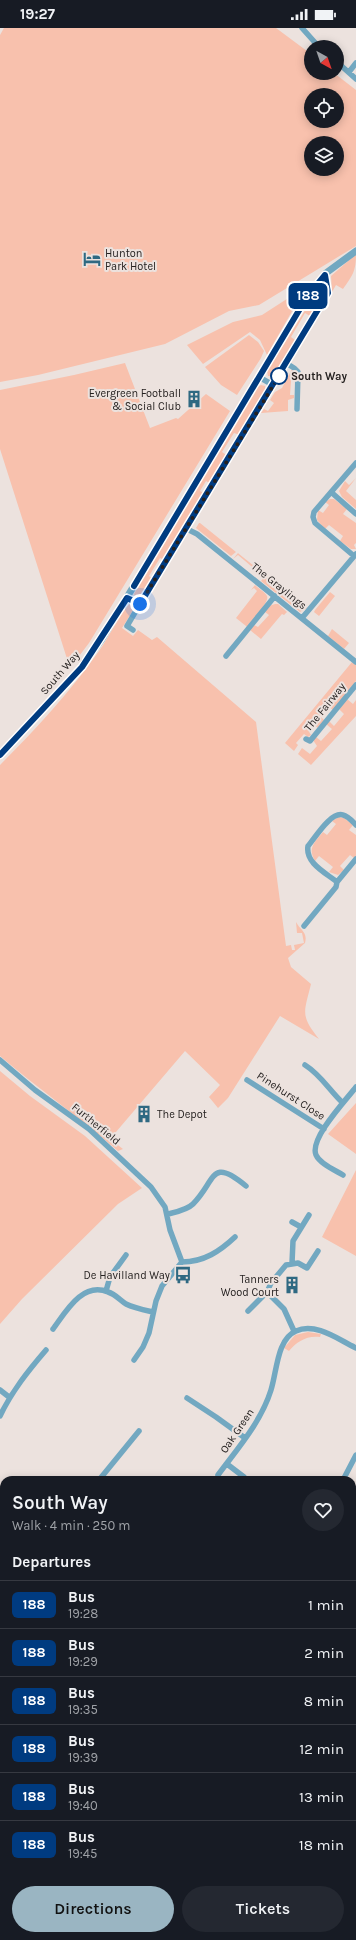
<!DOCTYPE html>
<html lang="en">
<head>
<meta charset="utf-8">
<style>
  :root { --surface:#171b24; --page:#242831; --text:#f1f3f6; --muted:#9ea1a6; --line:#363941; --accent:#9ab5c2 }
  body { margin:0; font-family:Karla,sans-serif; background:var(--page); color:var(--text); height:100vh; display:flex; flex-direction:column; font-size:15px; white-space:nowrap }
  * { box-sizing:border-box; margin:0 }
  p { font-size:13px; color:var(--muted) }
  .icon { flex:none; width:22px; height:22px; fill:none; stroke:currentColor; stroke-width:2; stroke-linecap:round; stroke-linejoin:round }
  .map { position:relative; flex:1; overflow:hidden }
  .sheet { position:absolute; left:0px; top:1448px; width:356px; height:464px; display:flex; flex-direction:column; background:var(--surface); border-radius:12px 12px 0 0; box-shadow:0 2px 10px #0003 }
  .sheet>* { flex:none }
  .badge { padding:0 8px; border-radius:6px; font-size:14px; line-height:26px }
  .needle { width:26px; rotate:140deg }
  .fabs { position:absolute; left:304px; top:12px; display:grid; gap:8px }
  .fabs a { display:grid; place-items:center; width:40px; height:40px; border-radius:50%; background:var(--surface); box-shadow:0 2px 10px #0003; font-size:20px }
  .you { position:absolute; width:20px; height:20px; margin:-10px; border:3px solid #fff; border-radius:50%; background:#1a73e8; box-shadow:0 0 0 6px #1a73e833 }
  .map>.badge { position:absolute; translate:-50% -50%; box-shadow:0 0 0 2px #fff }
  h2 { padding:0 12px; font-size:15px; line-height:36px }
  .round { display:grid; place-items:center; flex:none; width:42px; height:42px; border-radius:21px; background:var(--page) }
  .summary { display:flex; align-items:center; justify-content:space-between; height:68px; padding:0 12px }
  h1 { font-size:19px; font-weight:600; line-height:30px }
  .action { display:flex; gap:8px; margin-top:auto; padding:8px 12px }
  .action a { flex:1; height:46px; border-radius:24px; background:var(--accent); color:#111; font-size:16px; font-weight:600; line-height:46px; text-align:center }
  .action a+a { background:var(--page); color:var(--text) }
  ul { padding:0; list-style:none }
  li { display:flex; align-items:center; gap:12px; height:48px; padding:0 12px; border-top:1px solid var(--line) }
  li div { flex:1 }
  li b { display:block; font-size:15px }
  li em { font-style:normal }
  li .badge { min-width:44px; font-weight:700; text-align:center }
  .status { display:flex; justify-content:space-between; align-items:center; height:28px; padding:0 20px; background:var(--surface); direction:ltr }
  .status svg { height:11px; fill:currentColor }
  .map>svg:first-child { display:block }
  .green { fill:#f8c1ad; fill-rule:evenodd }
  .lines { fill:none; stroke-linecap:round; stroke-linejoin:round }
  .minor { stroke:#72a8c1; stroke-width:5.5 }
  .tertiary { stroke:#72a8c1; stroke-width:7 }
  .line-casing { stroke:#fff; stroke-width:9 }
  .line { stroke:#003b80; stroke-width:6 }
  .walk { stroke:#252120; stroke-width:4; stroke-dasharray:0 7.2 }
  .stop-dot { fill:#fff; stroke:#003b80; stroke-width:2 }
  .labels { text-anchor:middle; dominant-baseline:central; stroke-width:4; stroke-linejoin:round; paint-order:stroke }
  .poi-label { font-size:11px; fill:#252120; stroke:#ece2de; text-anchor:end }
  .stop-label { font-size:11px; font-weight:bold; fill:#252120; stroke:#ece2de; text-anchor:start }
  .street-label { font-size:11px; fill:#252120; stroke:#ece2de }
</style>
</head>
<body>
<div class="status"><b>19:27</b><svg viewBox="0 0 49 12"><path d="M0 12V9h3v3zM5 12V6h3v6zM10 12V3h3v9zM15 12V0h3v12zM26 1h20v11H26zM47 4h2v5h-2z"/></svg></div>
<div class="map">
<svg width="356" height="1912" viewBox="0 0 356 1912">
  <rect width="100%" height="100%" fill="#ece2de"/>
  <!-- green -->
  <path class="green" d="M 4,0 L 276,0 L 311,26 L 311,45 L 334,45 L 356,62 L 356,218 L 259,277 L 229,283 L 165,316 L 38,347 L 0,354 L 0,7 ZM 311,67 L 337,67 L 337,93 L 311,93 ZM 311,115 L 337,115 L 337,141 L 311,141 Z
    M 356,226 C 356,243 353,247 343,261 L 336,257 L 332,264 L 331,248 Z
    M 322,259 L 325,262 L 324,264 L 310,288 L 305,285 L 291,309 L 295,312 L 274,348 L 268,348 L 267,343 L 319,260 Z
    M 293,267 L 299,271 L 267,327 L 260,312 L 250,304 L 203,336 L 187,317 L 233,294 L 262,287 Z
    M 249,307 L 258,314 L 264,323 L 261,330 L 237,367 L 221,357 L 205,339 Z
    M 125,335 L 150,400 L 176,390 L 178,391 L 206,366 L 230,383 L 89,615 L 70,640 L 0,421 L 0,362 L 74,347 Z
    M 292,341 L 296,345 L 296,353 L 291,353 L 290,367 L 294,367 L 294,370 L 288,372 L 288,383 L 261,385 L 264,381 L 268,383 L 274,375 L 270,372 L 275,364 L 282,360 Z
    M 261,357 L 265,358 L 266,364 L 240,407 L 234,405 L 222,424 L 228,428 L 211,456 L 206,453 L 200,463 L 204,465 L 164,532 L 160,530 L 149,548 L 153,551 L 142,570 L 137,571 L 134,566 L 257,359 Z
    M 356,450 L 346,463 L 356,472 L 356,481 L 342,469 L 339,463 L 345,453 L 349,457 Z
    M 330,471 L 334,471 L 347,481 L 343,486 L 356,495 L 356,515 L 354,517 L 356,521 L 351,521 L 340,513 L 343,508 L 329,497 L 325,501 L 317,492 L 318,482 L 323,485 L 329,477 L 325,474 Z
    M 199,495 L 200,495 L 236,524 L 231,528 L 196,500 Z
    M 238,525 L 239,526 L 307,580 L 300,584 L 261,553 L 264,549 L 238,527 L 233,531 Z
    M 255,557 C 258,560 265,564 267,568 C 270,574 252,592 247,599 L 246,598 L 236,590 L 257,563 L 254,560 L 251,562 Z
    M 330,564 L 335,568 L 319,588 L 314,584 L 315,582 Z
    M 130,576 L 134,578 L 134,581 L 122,600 L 133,608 L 138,602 L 152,612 L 157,609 L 256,694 L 286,918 L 291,917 L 292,922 L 295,922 L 294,917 L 304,915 L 302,905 L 297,905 L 296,894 C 300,902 308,904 305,915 L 288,930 L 291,939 L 311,956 C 304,985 300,987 319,1011 L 280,988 L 228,1070 L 218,1080 L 209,1069 L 220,1057 L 185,1023 L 110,1111 L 123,1121 L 118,1123 C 80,1090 39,1061 0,1028 L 0,737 C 35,702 70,664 99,623 C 107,613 123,580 130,576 Z
    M 275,576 L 278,576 L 287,584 L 284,587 L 282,586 L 261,611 L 250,602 L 254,597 L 258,599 L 269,587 L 265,584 L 269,578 Z
    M 332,601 L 349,615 L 344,621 L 328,608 Z
    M 352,634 L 356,637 L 356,653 L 333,682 L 328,678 L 320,688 L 324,692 L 318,700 L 313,696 L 308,702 L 311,707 L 308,709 L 304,706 L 296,715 L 298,717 L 294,723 L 285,715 Z
    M 347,671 L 353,676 L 356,672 L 356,688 L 311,737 L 298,726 L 302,720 L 310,726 L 317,718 L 313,712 L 316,709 L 321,713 L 332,701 L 326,696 L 329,693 L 334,698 L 344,686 L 339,681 Z
    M 339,789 L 344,790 L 353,797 L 349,802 L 356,807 L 356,828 L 354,830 L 350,827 L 340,838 L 344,842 L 338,847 L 329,844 L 333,839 L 319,828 L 315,833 C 307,820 315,814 323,804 L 327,807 L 336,796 L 332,793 Z
    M 0,1043 L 30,1068 L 85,1108 L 142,1160 L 118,1176 L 22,1271 L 0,1296 Z
    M 356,1075 L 356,1126 L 328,1106 Z
    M 356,1142 L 356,1228 L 322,1209 Z
    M 308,1304 L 321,1306 L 320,1309 C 307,1307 296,1314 289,1323 L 284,1320 L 295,1307 Z"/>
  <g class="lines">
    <!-- minor -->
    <path class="minor" d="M 302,0 L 319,19
      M 337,34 L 356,51
      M 349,44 L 356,35
      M 292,260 L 307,269
      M 286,335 L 294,340 L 298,344 L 297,381
      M 259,349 L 273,357
      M 331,464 L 356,486
      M 187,501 L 197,506 L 356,634
      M 354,528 L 315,495 L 313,489 L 314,484 L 356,435
      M 127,570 L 140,576 L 328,265 L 325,247
      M 302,590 L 356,526
      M 133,602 L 127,598 L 140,576
      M 226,628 L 275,568
      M 306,711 L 310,713 L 356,657
      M 356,797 C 352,793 348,788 343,787 C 331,783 315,810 308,818 C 305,835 326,845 337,854 L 356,831
      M 304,898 L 336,859 L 337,854
      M 0,1032 L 35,1062 L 89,1101 L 151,1159 L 165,1179 L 170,1202 L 182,1234 L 162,1258 L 156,1273 L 149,1305 L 143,1319 L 134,1332
      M 305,1037 C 321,1047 330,1063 343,1075
      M 247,1052 L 324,1101
      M 343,1147 C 335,1142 320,1136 316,1127 C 309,1111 346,1072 356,1059
      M 168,1186 C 176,1184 187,1182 193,1176 C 216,1153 210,1128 246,1158
      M 292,1194 L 301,1199
      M 182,1234 C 204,1234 220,1223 235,1209
      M 292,1235 L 293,1213 L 309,1187
      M 106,1263 L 110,1249 L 126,1227
      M 248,1283 L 267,1264
      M 53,1301 C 65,1285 82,1253 108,1264 C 115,1266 120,1272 126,1276 C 134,1280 144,1282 153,1284
      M 294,1303 L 284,1281 L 267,1264 L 271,1255 L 286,1237 L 298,1235 L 307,1240 L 318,1223
      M 0,1362 L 9,1369
      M 187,1370 L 216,1389 L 245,1410
      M 0,1388 C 12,1363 28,1343 46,1322
      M 227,1436 L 244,1449
      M 218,1447 C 238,1420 261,1394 271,1362 C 277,1343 277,1311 296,1303 C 316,1294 339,1312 356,1320
      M 99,1452 L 139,1403
      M 343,1452 L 356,1427
      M 0,1501 L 4,1497
      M 0,1627 L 4,1626
      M 352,1689 L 356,1677
      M 352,1740 L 356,1743
      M 355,1823 L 356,1824
      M 352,1902 L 356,1895
      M 25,1908 L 26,1912
      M 340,1908 L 346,1912 L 348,1908"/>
    <!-- tertiary -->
    <path class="tertiary" d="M 0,727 L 82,639 L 102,611 L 307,269 L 326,245 L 356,223
      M 0,1736 L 4,1740
      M 0,1870 L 4,1867
      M 220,1908 L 225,1912"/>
  </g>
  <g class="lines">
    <!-- line casing -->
    <g class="line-casing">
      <path id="line" d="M 0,727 L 82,639 L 127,570 L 140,576 L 328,265 L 325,247 L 307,269 L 134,558"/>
    </g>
    <!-- line -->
    <use href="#line" class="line"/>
    <!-- walk -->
    <path class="walk" d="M 140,576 L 279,348"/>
  </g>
  <!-- icons -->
  <defs>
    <g id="hotel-bare" transform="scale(1.38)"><path d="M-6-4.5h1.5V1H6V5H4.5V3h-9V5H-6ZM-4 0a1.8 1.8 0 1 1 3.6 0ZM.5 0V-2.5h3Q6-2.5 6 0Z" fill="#2f6982" stroke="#ece2de" stroke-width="2.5" paint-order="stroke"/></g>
    <g id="building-bare" transform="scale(1.38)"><path d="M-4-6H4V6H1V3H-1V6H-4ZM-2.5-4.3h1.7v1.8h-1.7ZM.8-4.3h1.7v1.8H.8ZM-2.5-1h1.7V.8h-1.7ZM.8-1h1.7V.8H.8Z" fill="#2f6982" stroke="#ece2de" stroke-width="2.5" paint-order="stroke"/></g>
    <g id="bus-bare" transform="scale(1.38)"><path d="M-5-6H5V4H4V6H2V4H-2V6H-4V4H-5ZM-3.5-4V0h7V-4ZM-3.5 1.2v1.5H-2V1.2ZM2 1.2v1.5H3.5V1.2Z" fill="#2f6982" stroke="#ece2de" stroke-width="2.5" paint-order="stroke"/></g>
  </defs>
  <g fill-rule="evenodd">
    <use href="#hotel-bare" x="92" y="231"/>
    <use href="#building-bare" x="194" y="371"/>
    <use href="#building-bare" x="144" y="1086"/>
    <use href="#bus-bare" x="183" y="1247"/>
    <use href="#building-bare" x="292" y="1257"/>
  </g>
  <!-- markers -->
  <circle class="stop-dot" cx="279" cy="348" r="8"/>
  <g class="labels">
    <!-- poi labels -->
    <g class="poi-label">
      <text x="105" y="225" text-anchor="start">Hunton<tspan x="105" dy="13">Park Hotel</tspan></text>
      <text x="181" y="365">Evergreen Football<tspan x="181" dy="13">&amp; Social Club</tspan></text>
      <text x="157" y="1086" text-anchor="start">The Depot</text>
      <text x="170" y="1247">De Havilland Way</text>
      <text x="279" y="1251">Tanners<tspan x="279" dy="13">Wood Court</tspan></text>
    </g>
    <!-- stop labels -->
    <g class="stop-label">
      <text x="291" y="348">South Way</text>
    </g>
    <!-- street labels -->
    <g class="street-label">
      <text transform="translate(279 558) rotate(39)">The Graylings</text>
      <text transform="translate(60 645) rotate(-49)">South Way</text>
      <text transform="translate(325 679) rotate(-51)">The Fairway</text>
      <text transform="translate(291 1068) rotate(33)">Pinehurst Close</text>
      <text transform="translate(96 1096) rotate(39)">Furtherfield</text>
      <text transform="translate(237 1403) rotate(-56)">Oak Green</text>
    </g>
  </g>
</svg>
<div class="fabs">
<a><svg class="needle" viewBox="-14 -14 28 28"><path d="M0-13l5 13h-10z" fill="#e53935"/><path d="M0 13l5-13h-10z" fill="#9ea1a6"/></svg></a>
<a><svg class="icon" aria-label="locate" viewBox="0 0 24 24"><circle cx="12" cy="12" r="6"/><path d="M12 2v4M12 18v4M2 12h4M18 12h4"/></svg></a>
<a><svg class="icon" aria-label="layers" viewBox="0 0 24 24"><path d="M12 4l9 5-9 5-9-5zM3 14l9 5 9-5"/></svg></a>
</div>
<div class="you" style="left:140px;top:576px"></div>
<b class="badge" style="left:308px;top:268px;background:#003b80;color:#fff">188</b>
<section class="sheet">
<div class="summary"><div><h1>South Way</h1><p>Walk · 4 min · 250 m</p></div><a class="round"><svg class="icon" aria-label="heart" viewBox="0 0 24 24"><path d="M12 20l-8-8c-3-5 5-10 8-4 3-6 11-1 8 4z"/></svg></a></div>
<h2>Departures</h2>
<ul>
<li><span class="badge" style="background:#003b80;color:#fff">188</span><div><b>Bus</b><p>19:28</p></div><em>1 min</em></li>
<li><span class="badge" style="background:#003b80;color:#fff">188</span><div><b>Bus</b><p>19:29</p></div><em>2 min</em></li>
<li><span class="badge" style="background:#003b80;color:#fff">188</span><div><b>Bus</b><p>19:35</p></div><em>8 min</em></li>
<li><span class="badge" style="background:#003b80;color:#fff">188</span><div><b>Bus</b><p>19:39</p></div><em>12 min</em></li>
<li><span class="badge" style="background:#003b80;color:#fff">188</span><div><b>Bus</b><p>19:40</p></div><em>13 min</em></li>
<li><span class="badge" style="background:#003b80;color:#fff">188</span><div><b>Bus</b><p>19:45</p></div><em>18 min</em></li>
</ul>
<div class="action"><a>Directions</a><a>Tickets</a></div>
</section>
</div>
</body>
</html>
